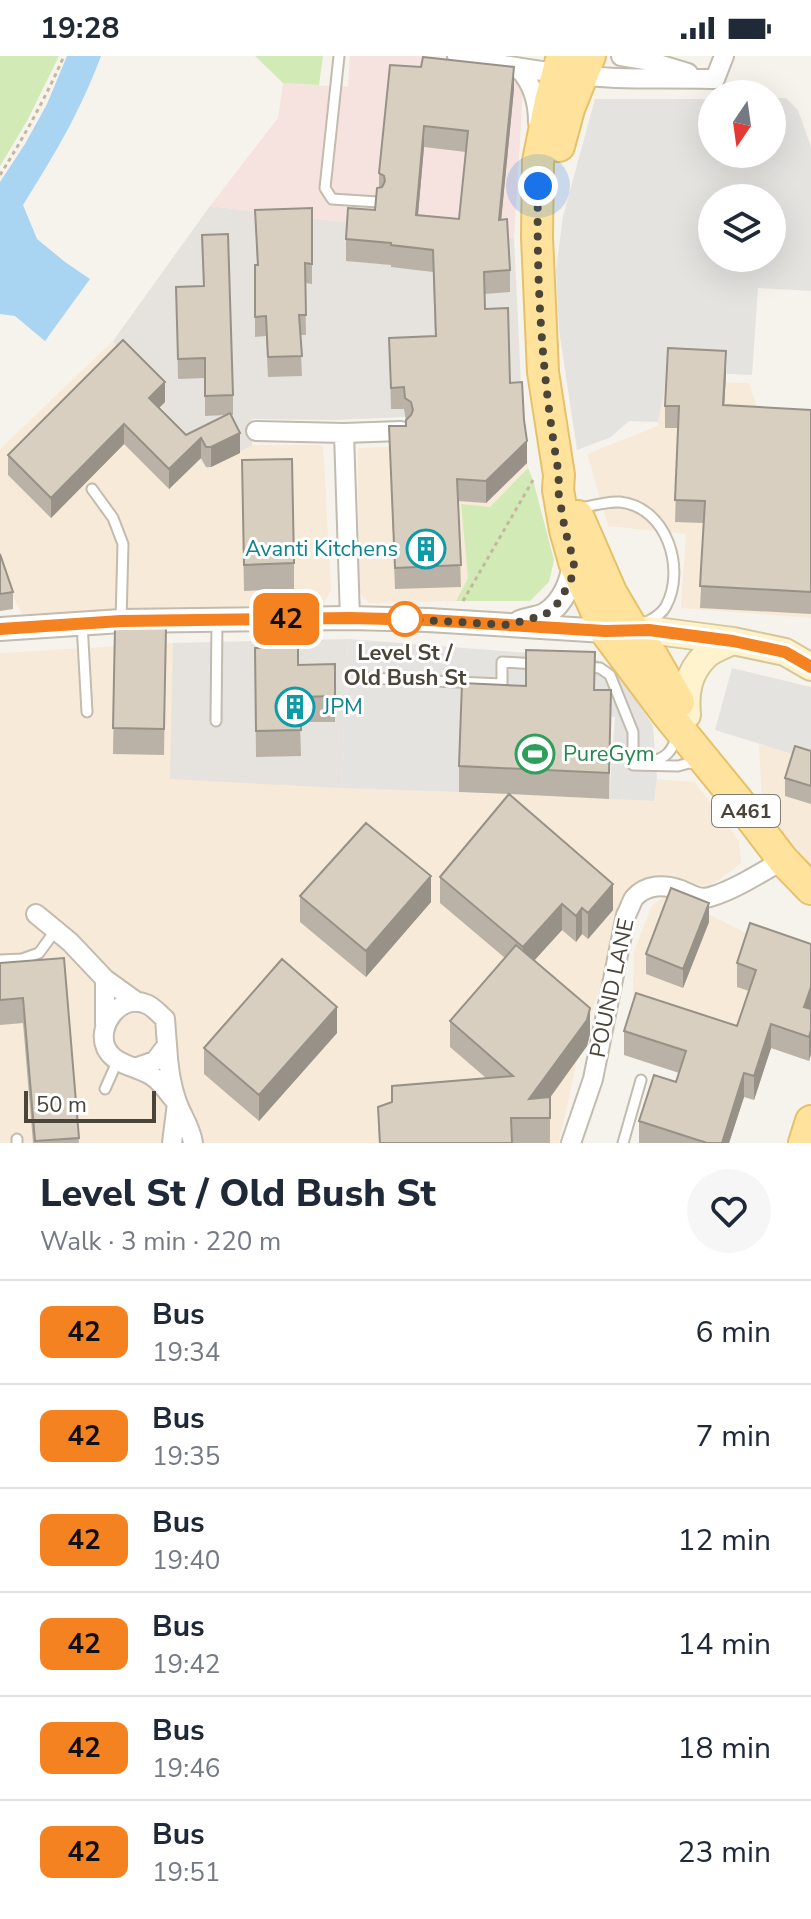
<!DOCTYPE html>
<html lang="en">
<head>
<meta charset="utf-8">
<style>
  :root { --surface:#fff; --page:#f6f6f7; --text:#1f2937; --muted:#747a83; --line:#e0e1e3 }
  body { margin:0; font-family:"Nunito Sans",sans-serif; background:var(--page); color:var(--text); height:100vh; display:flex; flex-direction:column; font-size:30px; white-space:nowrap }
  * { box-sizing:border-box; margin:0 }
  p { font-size:26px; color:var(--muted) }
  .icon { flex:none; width:44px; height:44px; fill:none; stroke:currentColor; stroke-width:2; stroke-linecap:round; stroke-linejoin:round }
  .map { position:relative; height:1087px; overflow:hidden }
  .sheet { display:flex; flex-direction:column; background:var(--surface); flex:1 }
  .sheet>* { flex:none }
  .badge { padding:0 16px; border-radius:12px; font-size:28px; line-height:52px }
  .needle { width:52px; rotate:193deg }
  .controls { position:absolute; left:698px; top:24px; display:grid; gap:16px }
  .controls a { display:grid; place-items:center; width:88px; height:88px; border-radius:50%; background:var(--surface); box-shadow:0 8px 32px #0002; font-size:40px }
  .scale { position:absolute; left:24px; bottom:20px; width:132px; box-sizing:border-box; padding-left:8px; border:4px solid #4b4439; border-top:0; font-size:22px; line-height:28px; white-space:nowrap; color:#4b4439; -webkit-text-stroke:6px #fff; paint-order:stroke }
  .you { position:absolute; width:40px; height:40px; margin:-20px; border:6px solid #fff; border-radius:50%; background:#1a73e8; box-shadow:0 0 0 12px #1a73e833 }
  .map>.badge { position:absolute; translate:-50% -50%; box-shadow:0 0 0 4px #fff }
  .round { display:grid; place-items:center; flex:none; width:84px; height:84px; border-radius:42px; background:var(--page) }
  .headline { display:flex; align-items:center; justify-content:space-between; height:136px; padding:0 40px }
  h1 { font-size:38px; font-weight:800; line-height:60px }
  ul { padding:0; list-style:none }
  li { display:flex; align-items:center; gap:24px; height:104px; padding:0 40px; border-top:2px solid var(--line) }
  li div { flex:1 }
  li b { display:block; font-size:30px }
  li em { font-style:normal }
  li .badge { min-width:88px; font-weight:700; text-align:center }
  .status { display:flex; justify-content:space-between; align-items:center; height:56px; padding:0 40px; background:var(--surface); direction:ltr }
  .status svg { height:22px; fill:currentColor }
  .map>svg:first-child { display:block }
  .commercial { fill:#f7ead8 }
  .industrial { fill:#e6e2dd }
  .medical { fill:#f6e3e0 }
  .green { fill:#d2eab5 }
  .parking { fill:#e5e3e0; fill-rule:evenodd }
  .water { fill:#a9d4f2 }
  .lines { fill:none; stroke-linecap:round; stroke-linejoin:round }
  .service-casing { stroke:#c2bbae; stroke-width:13 }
  .minor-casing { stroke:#c2bbae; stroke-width:22 }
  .tertiary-casing { stroke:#c2bbae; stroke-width:26 }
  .secondary-casing { stroke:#d6c79b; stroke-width:30 }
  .primary-casing { stroke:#e6c16a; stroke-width:34 }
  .path { stroke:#c4b79f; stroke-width:3; stroke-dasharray:4 4; stroke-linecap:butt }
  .service { stroke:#fff; stroke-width:9 }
  .minor { stroke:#fff; stroke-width:18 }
  .tertiary { stroke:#fff; stroke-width:22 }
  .secondary { stroke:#fff3cd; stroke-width:26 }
  .primary { stroke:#ffe39c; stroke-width:30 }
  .wall { fill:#bab2a6; fill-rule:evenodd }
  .shaded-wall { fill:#979187 }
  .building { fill:#d8cfc1; stroke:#979187; stroke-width:2; fill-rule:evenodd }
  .line-casing { stroke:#fff; stroke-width:18 }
  .line { stroke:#f58220; stroke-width:12 }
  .walk { stroke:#4b4439; stroke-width:8; stroke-dasharray:0 14.4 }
  .stop-dot { fill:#fff; stroke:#f58220; stroke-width:4 }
  .labels { text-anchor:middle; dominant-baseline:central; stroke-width:6; stroke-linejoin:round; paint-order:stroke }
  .shield { fill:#fff; stroke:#817c74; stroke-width:2 }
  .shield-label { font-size:20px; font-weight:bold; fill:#4b4439 }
  .culture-label { font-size:22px; fill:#0d838f; stroke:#fff; text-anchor:end }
  .stop-label { font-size:22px; font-weight:bold; fill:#4b4439; stroke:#fff }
  .leisure-label { font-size:22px; fill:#27864d; stroke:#fff; text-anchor:start }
  .street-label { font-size:22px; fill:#4b4439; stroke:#fff }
</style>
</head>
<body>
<div class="status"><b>19:28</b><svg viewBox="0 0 49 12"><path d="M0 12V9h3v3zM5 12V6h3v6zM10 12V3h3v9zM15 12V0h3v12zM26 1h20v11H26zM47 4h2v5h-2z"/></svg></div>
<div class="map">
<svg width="811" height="1087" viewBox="0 0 811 1087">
  <rect width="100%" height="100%" fill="#f6f3ec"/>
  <!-- commercial -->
  <path class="commercial" d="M 113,285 L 207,413 L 252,389 L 323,389 L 331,534 L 324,548 L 22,558 L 0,515 L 0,393 Z
    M 660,326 L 749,327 L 760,362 L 811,369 L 811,562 L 681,552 L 686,478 L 608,470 L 587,398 L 658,370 Z
    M 526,385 L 528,412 L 490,451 L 461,449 L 468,522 L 456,545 L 369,547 L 359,536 L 358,392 Z
    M 173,587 L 171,723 L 654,745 L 657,723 L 695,726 L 739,785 L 741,808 L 710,830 L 645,822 L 616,878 L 577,1004 L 559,1087 L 0,1087 L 0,597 Z
    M 759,688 L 811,704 L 811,813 L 800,804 L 762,744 Z
    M 668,838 L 811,909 L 811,998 L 809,1005 L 741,982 L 633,941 L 634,895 L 652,849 Z"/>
  <!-- industrial -->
  <path class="industrial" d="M 210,150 L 344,166 L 514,182 L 522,348 L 405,361 L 335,364 L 252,363 L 252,389 L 207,413 L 113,285 Z
    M 348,583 L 341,732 L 170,723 L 173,587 Z"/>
  <!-- medical -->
  <path class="medical" d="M 350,0 L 419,0 L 509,16 L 519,25 L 523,35 L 514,182 L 344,166 L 210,150 L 278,62 L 283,27 L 348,31 Z"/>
  <!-- green -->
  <path class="green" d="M 0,0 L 59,0 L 27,65 L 0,110 Z
    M 255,0 L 323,0 L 319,29 L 283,27 Z
    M 528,412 L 533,424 L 554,504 L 549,526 L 530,545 L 456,545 L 468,522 L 461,448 L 490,451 Z"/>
  <!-- parking -->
  <path class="parking" d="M 772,42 L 786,42 L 798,54 L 811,91 L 811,235 L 758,232 L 752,319 L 668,315 L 658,366 L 629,365 L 611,381 L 577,394 L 559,274 L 556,214 L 563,160 L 595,43 L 712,43 L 712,98 L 772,98 ZM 712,142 L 772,142 L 772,202 L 712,202 Z
    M 348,583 L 593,602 L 618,615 L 653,670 L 657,723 L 654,745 L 609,743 L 615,661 L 594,659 L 594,622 L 526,656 L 459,736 L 341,732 Z
    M 732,612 L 811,631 L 811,704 L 715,674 Z"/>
  <!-- water -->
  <path class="water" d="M 67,0 L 101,0 C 80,56 55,98 23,149 L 37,183 L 65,206 L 90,223 L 45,285 L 15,260 L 0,258 L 0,126 L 25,88 L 47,48 Z"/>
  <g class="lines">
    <!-- service casing -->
    <g class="service-casing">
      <path id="service" d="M 339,0 L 325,132 L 332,143 L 378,146
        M 92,433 L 113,462 L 123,488 L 121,565
        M 577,453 C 590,450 607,445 620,446 C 667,451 686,513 666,550 C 662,558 654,562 647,566
        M 82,567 L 87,656
        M 586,611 L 600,612 L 610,619 L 633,676 L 633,709
        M 366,622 L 502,628 L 502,606 L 536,608
        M 216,665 L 217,565
        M 652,705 C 666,702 672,695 676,682
        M 633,709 L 678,710 L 689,707 L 697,708
        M 0,904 L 22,903 L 39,897 L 55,875
        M 105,1033 L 117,1006
        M 17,1083 L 17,1087
        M 623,1087 L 641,1024"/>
    </g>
    <!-- minor casing -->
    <g class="minor-casing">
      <path id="minor" d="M 457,0 C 510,11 562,20 616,22 C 649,23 682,22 715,23 L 724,0
        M 621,0 L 645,4 L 688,17
        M 519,13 C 532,27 538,47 538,66
        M 256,375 L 344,377 L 401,375
        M 344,377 L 350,562
        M 36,858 L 70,886 L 105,923
        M 105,968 L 105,923 L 137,946
        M 167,989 C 168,1009 170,1027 177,1046 C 182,1060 191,1072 193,1087
        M 135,1012 L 155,1005 L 167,989 L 165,963 C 159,958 153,950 146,948 C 121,937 96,969 106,992 C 115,1010 137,1010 152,1020 C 162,1026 169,1039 177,1047
        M 172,1087 L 177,1047
        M 571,1087 L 593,1023 L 626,859 C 629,854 631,847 634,842 C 646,828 665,828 681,834 C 691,838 698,844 710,841 C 736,833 760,817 783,804"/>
    </g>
    <!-- tertiary casing -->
    <g class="tertiary-casing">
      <path id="tertiary" d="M 520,566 C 528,563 539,562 546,558 C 563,547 572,526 574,506
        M 0,573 L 121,565 L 350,562 L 428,564 L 605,575"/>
    </g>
    <!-- secondary casing -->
    <g class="secondary-casing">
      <path id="secondary" d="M 617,575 L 649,574 L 733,585 L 785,596 L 811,611
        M 687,659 C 685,636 688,617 705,600 C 712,593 724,589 733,585"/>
    </g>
    <!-- primary casing -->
    <g class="primary-casing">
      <path id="primary" d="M 562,0 L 550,45 L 538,105 L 537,181 L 543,316 L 559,419 L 558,434 L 565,474 L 574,506 L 605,575 L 667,658 L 738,745 L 783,804 L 811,833
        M 559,90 L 569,53 L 590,0
        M 578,460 L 611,536 L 631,570 L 653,601 L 679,646
        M 804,1087 L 811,1065"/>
    </g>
    <!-- path -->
    <path class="path" d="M 0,119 C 24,81 46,41 64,0
      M 463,545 L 533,424"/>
    <!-- service -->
    <use href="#service" class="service"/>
    <!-- minor -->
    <use href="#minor" class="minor"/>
    <!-- tertiary -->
    <use href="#tertiary" class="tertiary"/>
    <!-- secondary -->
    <use href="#secondary" class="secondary"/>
    <!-- primary -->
    <use href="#primary" class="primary"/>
  </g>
  <!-- wall -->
  <path class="wall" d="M 390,9 L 514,33 L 501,164 L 510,214 L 510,236 L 484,238 L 485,253 L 524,364 L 527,407 L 486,447 L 458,445 L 461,531 L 395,533 L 389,370 L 406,370 L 406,365 L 404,353 L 391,353 L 389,282 L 435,280 L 433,216 L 391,211 L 391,209 L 346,205 L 346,183 L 375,154 L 379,131 L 379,117 ZM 424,91 L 466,96 L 459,163 L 418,159 Z
    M 312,152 L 312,228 L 305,227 L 306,279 L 300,279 L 302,320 L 268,321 L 266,280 L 255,281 L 255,209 L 257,209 L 255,154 Z
    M 176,231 L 233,339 L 233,359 L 231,359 L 240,397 L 211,411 L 206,411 L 201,402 L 169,433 L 124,388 L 51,462 L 8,419 L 8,399 L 165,346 L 159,352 L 186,379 L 226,359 L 205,360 L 205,322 L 178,323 Z
    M 726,318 L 724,349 L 811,354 L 811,558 L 700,552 L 704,467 L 675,466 L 678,372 L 665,372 L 665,350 Z
    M 242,430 L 294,507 L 294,533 L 244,535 Z
    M 0,498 L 13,536 L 13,553 L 0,555 Z
    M 115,571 L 166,572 L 164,699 L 113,698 Z
    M 255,592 L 298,609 L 335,640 L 335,666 L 300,666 L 301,700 L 256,701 Z
    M 595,634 L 611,660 L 609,743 L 509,738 L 613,854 L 588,883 L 582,878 L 576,886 L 562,874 L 534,904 L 590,978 L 587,990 L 550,1042 L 550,1087 L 379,1087 L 378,1051 L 392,1047 L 392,1030 L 486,1022 L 450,991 L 450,965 L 505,902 L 440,847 L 440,821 L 509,738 L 459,736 L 459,710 Z
    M 811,695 L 811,748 L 785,740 L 785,722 Z
    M 300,840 L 431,846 L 366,921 L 300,866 Z
    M 709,866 L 683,932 L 646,918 L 646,898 Z
    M 811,888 L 811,998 L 809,1005 L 771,992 L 754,1044 L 744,1041 L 729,1087 L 639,1087 L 639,1065 L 676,1026 L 679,1017 L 624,999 L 624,975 L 737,970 L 749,935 L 737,931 L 737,907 Z
    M 64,902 L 79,1087 L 33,1087 L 23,967 L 0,969 L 0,907 Z
    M 337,977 L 259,1065 L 204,1018 L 204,992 Z"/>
  <!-- shaded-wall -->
  <path class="shaded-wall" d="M 514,11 L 514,33 L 499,186 L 499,164 Z
    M 424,70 L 424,91 L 416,181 L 416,159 Z
    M 726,295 L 726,318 L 723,371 L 723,349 Z
    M 165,326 L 165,346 L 149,362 L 149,342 Z
    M 124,368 L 124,388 L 51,462 L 51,442 Z
    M 240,377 L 240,397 L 211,411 L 211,391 Z
    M 201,382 L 201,402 L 169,433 L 169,413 Z
    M 527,385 L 527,407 L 486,447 L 486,425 Z
    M 431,820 L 431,846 L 366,921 L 366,895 Z
    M 613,828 L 613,854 L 588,883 L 588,857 Z
    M 709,847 L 709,866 L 683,932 L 683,913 Z
    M 562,848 L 562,874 L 523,917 L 523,891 Z
    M 582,852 L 582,878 L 576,886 L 576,860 Z
    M 811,931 L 811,955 L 804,951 Z
    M 337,951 L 337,977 L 259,1065 L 259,1039 Z
    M 590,952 L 590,978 L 587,990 L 535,1062 L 529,1043 Z
    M 771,968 L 771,992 L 754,1044 L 754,1020 Z
    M 811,974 L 811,998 L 809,1005 L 809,981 Z
    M 744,1017 L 744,1041 L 729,1087 L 722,1087 Z"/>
  <!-- building -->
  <path class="building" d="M 423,1 L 514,11 L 499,164 L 507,163 L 510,214 L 484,216 L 485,253 L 508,252 L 510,327 L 522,326 L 524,364 L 527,385 L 486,425 L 457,423 L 461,509 L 395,512 L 389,370 L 406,370 L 406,364 L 411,359 L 413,354 L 411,346 L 405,342 L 404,331 L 391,332 L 389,282 L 436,280 L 433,194 L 391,189 L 391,187 L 346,183 L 348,152 L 375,154 L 377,132 L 382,131 L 385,125 L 384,120 L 379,117 L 390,9 L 421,11 ZM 424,70 L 468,75 L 459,163 L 416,159 Z
    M 312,152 L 312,208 L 305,207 L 306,259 L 299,259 L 302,300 L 268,301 L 266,260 L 255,261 L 255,209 L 258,209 L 255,154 Z
    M 228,178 L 233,339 L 205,340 L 205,302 L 178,303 L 176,231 L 204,230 L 202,179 Z
    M 123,284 L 165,326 L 149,342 L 186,379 L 230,357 L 240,377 L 211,391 L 206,391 L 201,382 L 169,413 L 124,368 L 51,442 L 8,399 Z
    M 668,292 L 726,295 L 723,349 L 811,354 L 811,536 L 700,530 L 705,445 L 675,444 L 679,350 L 665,350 Z
    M 292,403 L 294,507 L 244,509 L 242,404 Z
    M 0,498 L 13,536 L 0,538 Z
    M 115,571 L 166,572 L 164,673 L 113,672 Z
    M 298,591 L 298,609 L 335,608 L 335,640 L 300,641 L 301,674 L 256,675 L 255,592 Z
    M 526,594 L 595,596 L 594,634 L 611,634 L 609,717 L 459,710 L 462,627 L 526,630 Z
    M 795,690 L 811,695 L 811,730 L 785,722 Z
    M 509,738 L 613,828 L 588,857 L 582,852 L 576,860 L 562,848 L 523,891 L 440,821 Z
    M 366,767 L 431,820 L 366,895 L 300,840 Z
    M 671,832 L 709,847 L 683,913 L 646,898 Z
    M 750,867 L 811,888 L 811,931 L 804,951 L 811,953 L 811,974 L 809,981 L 771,968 L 754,1020 L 744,1017 L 722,1087 L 707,1087 L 639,1065 L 654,1019 L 676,1026 L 686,995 L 624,975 L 636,937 L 737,970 L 756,914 L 737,907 Z
    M 516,889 L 590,952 L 587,964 L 529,1043 L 550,1041 L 550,1062 L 511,1062 L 512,1087 L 380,1087 L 378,1051 L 392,1046 L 392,1030 L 513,1020 L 450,965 Z
    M 64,902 L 79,1082 L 35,1085 L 23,942 L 0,944 L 0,907 Z
    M 282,903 L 337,951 L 259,1039 L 204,992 Z"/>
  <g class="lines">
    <!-- line casing -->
    <g class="line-casing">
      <path id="line" d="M 0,573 L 121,565 L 350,562 L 428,564 L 605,575 L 649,574 L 733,585 L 785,596 L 811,611"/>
    </g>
    <!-- line -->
    <use href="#line" class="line"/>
    <!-- walk -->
    <path class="walk" d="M 405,563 L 508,569 L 545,559 L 560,545 L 573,519 L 574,506 L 565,474 L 558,434 L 559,419 C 542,323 536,228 538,130"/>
  </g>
  <!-- icons -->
  <defs>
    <g id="building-ring" transform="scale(2)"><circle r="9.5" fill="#fff" stroke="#0f9aa8" stroke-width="1.5"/><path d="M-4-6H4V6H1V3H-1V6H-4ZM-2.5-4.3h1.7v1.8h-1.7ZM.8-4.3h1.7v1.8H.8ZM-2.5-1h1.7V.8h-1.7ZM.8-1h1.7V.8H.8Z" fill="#0f9aa8"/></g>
    <g id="stadium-ring" transform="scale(2)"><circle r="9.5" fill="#fff" stroke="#2e9e5b" stroke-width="1.5"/><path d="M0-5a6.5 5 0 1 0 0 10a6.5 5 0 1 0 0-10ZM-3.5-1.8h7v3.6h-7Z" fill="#2e9e5b"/></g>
  </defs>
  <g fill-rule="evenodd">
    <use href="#building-ring" x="426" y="493"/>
    <use href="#building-ring" x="295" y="651"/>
    <use href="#stadium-ring" x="535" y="698"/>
  </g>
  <!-- markers -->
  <circle class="stop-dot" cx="405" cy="563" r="16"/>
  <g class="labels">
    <!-- shield labels -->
    <rect class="shield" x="712" y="739" width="68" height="32" rx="6"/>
    <g class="shield-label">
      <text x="746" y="755">A461</text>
    </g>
    <!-- culture labels -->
    <g class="culture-label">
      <text x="398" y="493">Avanti Kitchens</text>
      <text x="323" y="651" text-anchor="start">JPM</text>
    </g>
    <!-- stop labels -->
    <g class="stop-label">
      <text x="405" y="597">Level St /<tspan x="405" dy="25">Old Bush St</tspan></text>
    </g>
    <!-- leisure labels -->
    <g class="leisure-label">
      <text x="563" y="698">PureGym</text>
    </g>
    <!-- street labels -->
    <g class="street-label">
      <text transform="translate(612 932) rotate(-78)">POUND LANE</text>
    </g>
  </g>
</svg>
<div class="controls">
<a><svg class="needle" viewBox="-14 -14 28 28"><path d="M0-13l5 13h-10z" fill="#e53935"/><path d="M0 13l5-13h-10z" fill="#747a83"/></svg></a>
<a><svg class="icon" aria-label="layers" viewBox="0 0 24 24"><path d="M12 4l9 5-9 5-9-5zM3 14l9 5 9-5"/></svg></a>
</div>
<div class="scale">50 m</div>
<div class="you" style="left:538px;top:130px"></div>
<b class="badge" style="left:286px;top:563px;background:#f58220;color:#111">42</b>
</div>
<section class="sheet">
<div class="headline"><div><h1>Level St / Old Bush St</h1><p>Walk · 3 min · 220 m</p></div><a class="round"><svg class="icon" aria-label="heart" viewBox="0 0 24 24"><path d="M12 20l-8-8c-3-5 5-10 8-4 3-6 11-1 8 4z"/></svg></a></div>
<ul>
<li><span class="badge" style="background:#f58220;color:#111">42</span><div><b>Bus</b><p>19:34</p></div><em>6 min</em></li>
<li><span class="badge" style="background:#f58220;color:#111">42</span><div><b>Bus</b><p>19:35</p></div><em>7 min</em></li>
<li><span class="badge" style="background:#f58220;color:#111">42</span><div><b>Bus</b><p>19:40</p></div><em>12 min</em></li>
<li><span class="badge" style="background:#f58220;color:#111">42</span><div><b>Bus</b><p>19:42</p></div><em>14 min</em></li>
<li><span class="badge" style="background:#f58220;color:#111">42</span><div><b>Bus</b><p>19:46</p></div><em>18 min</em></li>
<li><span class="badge" style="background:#f58220;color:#111">42</span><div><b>Bus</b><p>19:51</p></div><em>23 min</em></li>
</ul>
</section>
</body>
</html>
